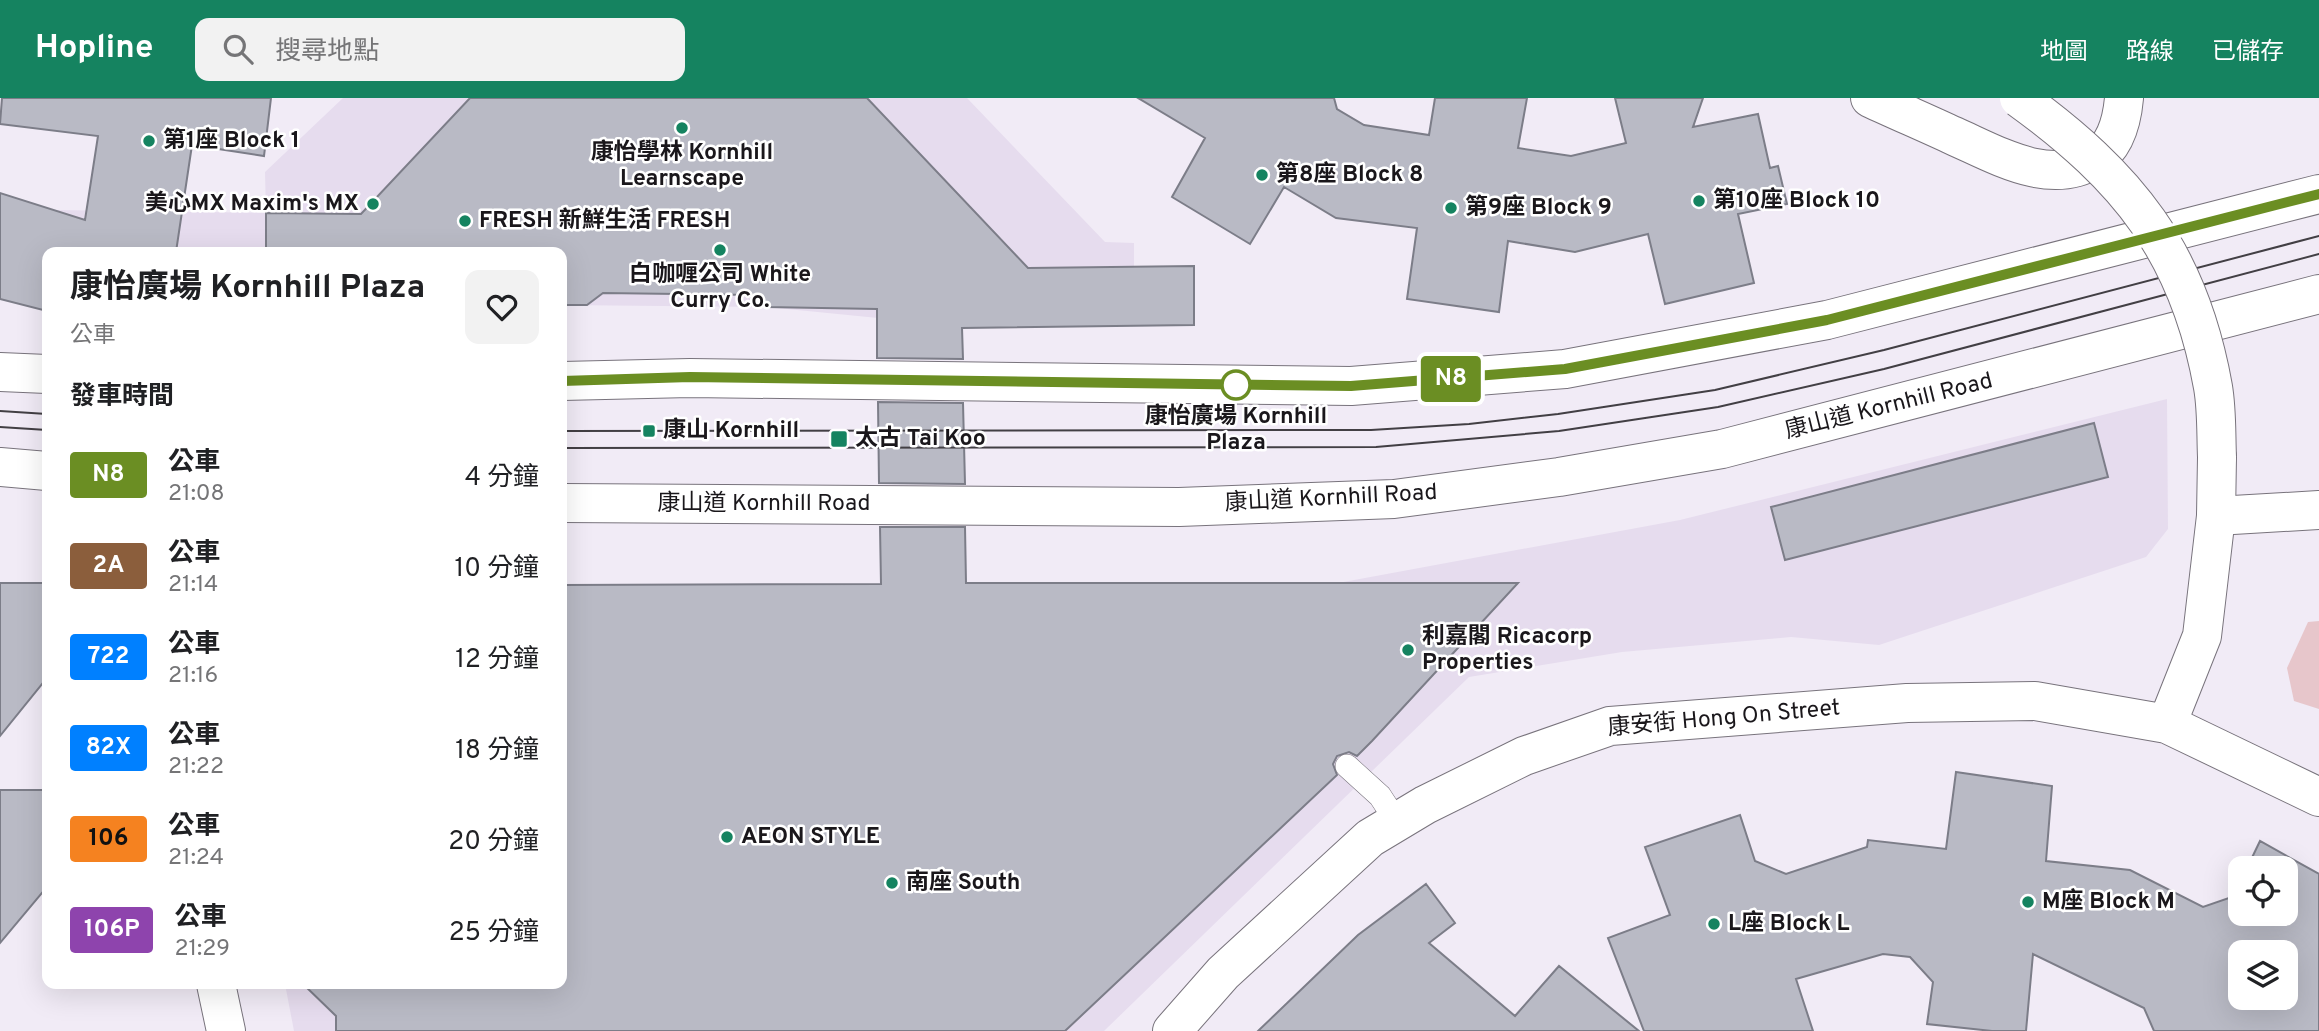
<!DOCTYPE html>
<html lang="zh-TW">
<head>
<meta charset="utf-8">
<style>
  :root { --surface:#fff; --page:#f2f2f2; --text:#202124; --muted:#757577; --accent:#158360 }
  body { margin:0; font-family:Overpass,"Noto Sans TC",sans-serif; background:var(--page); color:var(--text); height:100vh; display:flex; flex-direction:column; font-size:26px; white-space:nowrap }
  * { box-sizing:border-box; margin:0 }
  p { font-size:23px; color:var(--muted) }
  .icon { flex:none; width:38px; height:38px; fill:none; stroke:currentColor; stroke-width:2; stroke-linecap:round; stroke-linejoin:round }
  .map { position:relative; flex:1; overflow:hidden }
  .side { position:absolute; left:42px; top:149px; width:525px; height:742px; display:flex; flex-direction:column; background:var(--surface); border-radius:14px; box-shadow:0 7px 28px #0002 }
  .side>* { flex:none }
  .badge { padding:0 14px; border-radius:5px; font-size:24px; line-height:46px }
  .tools { position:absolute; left:2228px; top:758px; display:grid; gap:14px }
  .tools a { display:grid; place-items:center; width:70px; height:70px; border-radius:14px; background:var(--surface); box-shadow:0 7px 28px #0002; font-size:35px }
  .map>.badge { position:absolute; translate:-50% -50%; box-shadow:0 0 0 4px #fff }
  h2 { padding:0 28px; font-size:26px; line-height:63px }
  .round { display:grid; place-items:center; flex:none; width:74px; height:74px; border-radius:14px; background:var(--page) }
  .summary { display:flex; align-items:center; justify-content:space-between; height:119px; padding:0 28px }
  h1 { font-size:33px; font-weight:700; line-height:52px }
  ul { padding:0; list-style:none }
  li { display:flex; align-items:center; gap:21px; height:91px; padding:0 28px }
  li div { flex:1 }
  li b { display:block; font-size:26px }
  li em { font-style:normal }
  li .badge { min-width:77px; font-weight:700; text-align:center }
  header { display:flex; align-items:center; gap:42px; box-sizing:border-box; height:98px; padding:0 35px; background:var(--accent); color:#fff }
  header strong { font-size:33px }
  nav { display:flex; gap:38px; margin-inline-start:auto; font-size:24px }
  .search { width:490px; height:63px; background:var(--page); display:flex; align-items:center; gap:18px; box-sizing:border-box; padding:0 24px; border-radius:14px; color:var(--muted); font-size:26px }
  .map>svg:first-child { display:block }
  .built { fill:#e6dcee }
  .green { fill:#e7c6cb }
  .building { fill:#b9bac5; stroke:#7c7d88; stroke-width:2; fill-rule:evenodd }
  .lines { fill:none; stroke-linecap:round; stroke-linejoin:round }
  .service-casing { stroke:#78737c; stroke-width:24 }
  .minor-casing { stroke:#78737c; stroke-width:40 }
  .tertiary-casing { stroke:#78737c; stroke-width:40 }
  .secondary-casing { stroke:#78737c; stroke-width:40 }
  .service { stroke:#fff; stroke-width:23 }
  .minor { stroke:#fff; stroke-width:38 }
  .tertiary { stroke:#fff; stroke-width:38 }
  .secondary { stroke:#fff; stroke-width:38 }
  .tram { stroke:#423f44; stroke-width:2 }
  .tertiary-bridge-casing { stroke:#78737c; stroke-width:40; stroke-linecap:butt }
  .tertiary-bridge { stroke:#fff; stroke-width:38 }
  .line-casing { stroke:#fff; stroke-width:16 }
  .line { stroke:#6b8e23; stroke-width:10 }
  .poi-dot { fill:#158360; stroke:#fff; stroke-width:2.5 }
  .stop-dot { fill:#fff; stroke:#6b8e23; stroke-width:3.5 }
  .labels { text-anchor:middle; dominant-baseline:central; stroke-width:5; stroke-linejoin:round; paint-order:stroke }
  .poi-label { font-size:23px; font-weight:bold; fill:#1a171b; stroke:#fff; text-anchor:start }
  .street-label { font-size:23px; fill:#1a171b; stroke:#fff }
  .stop-label { font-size:23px; font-weight:bold; fill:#1a171b; stroke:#fff }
</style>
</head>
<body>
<header>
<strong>Hopline</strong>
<div class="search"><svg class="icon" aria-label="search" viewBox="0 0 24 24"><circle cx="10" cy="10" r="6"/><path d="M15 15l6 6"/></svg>搜尋地點</div>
<nav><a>地圖</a><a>路線</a><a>已儲存</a></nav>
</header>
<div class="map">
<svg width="2319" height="933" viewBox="0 0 2319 933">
  <rect width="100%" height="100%" fill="#f1ebf6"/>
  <!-- built -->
  <path class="built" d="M 343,0 L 967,0 L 1105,144 L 1134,145 L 1134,168 L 1194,168 L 1194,227 L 979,230 L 767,209 L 562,207 L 562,154 L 47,154 L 47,213 L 0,201 L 0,95 L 54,112 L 266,115 L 265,74 Z
    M 2167,301 L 2168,431 L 2146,459 L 1879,547 L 1791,539 L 1622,554 L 1469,579 L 1104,933 L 294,933 L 285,886 L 562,886 L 562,487 L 1338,485 L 1680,422 Z"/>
  <!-- green -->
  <path class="green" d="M 2319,523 L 2319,611 L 2294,603 L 2287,570 L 2308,524 Z"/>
  <!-- building -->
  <path class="building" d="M 2,0 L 271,0 L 264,58 L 192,47 L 176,154 L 47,154 L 47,213 L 0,201 L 0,95 L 85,122 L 98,38 L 0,26 Z
    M 470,0 L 867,0 L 1028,170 L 1194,168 L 1194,227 L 962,230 L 963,261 L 877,260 L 877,211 L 766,209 L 754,197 L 603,195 L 587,207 L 562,207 L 562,154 L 266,154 L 266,115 L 361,116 Z
    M 1138,0 L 1334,0 L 1337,11 L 1364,27 L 1429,37 L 1435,0 L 1527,0 L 1518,50 L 1571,58 L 1626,45 L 1615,0 L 1703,0 L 1693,29 L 1758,16 L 1770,70 L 1778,68 L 1787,106 L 1738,116 L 1754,185 L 1665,206 L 1648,136 L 1575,154 L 1508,143 L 1499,214 L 1407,201 L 1417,130 L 1336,120 L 1284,89 L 1250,146 L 1172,99 L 1205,40 Z
    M 878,304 L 963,305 L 965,386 L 879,385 Z
    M 2094,325 L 2108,379 L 1785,462 L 1771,409 Z
    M 880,429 L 965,429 L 966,485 L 1518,485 L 1372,643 L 1357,658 L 1349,654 L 1337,658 L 1333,666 L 1337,677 L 1065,933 L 336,933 L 336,918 L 303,886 L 562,886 L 562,487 L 881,486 Z
    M 0,485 L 47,485 L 47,580 L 0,638 Z
    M 1956,674 L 2052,688 L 2046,763 L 2130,772 L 2203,809 L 2232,799 L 2240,784 L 2240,816 L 2286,816 L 2286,770 L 2247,770 L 2260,743 L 2319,776 L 2319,933 L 2154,933 L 2144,910 L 2033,856 L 2026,933 L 1992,933 L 1927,926 L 1933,884 L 1910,859 L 1883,856 L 1796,881 L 1813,933 L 1644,933 L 1608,840 L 1670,817 L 1645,749 L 1740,717 L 1755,763 L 1786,776 L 1867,749 L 1868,742 L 1946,751 ZM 2240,854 L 2286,854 L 2286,900 L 2240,900 Z
    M 0,692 L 47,692 L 47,789 L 0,845 Z
    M 1426,786 L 1455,825 L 1429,845 L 1515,918 L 1559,868 L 1639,933 L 1258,933 L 1358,837 Z"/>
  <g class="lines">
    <!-- service casing -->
    <g class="service-casing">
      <path id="service" d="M 1347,668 L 1380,698 L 1397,724"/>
    </g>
    <!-- minor casing -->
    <g class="minor-casing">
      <path id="minor" d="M 1870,0 C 1898,13 1926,25 1954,38 C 1997,57 2050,89 2095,61 C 2116,48 2122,23 2124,0
        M 2216,418 L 2319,412"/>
    </g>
    <!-- tertiary casing -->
    <g class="tertiary-casing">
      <path id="tertiary" d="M 2167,626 L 2202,538 L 2216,418 L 2217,359
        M 216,886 L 226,933
        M 1172,933 L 1223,875 L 1370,740 L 1425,707 L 1524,658 L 1610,628 L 1907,605 L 2035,603 L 2167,626 L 2319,699"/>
    </g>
    <!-- secondary casing -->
    <g class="secondary-casing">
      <path id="secondary" d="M 0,274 L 47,276
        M 562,283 L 690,280 L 1351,288 L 1565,271 L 1827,222 L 2319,96
        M 0,369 L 47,373
        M 562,405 L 1179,409 L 1394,401 L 1559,379 L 1722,351 L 2319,196"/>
    </g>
    <!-- service -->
    <use href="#service" class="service"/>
    <!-- minor -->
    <use href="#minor" class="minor"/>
    <!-- tertiary -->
    <use href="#tertiary" class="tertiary"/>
    <!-- secondary -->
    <use href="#secondary" class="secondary"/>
    <!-- tram -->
    <path class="tram" d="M 0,313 L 47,316
      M 0,329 L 47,332
      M 562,333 L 1371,332 L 1469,326 L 1558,316 L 1715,292 L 1884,252 L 2319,138
      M 562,350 L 1376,349 L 1559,333 L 1718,309 L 1884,271 L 2319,156"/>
    <!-- tertiary-bridge casing -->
    <g class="tertiary-bridge-casing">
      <path id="tertiary-bridge" d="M 2019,0 C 2128,79 2189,154 2213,289 C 2217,312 2216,336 2217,359"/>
    </g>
    <!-- tertiary-bridge -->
    <use href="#tertiary-bridge" class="tertiary-bridge"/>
  </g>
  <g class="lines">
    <!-- line casing -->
    <g class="line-casing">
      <path id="line" d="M 562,283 L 690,279 L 1351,288 L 1565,271 L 1827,222 L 2319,96"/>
    </g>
    <!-- line -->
    <use href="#line" class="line"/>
  </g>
  <!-- markers -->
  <g class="poi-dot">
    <circle cx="682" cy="30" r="7"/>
    <circle cx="149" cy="43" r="7"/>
    <circle cx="1262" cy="77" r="7"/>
    <circle cx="1699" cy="103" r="7"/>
    <circle cx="373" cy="106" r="7"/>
    <circle cx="1451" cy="110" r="7"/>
    <circle cx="465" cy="123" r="7"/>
    <circle cx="720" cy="152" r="7"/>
    <rect x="642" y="326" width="14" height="14" rx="3.5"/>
    <rect x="830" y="332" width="18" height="18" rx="3.5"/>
    <circle cx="1408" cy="552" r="7"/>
    <circle cx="727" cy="739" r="7"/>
    <circle cx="892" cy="785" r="7"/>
    <circle cx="2028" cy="804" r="7"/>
    <circle cx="1714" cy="826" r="7"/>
  </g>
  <circle class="stop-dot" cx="1236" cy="287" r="14"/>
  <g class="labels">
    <!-- poi labels -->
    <g class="poi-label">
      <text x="163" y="43">第1座 Block 1</text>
      <text x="682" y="55" text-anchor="middle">康怡學林 Kornhill<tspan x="682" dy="26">Learnscape</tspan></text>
      <text x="1276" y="77">第8座 Block 8</text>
      <text x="1713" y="103">第10座 Block 10</text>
      <text x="359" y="106" text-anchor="end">美心MX Maxim's MX</text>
      <text x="1465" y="110">第9座 Block 9</text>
      <text x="479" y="123">FRESH 新鮮生活 FRESH</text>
      <text x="720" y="177" text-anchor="middle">白咖喱公司 White<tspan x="720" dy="26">Curry Co.</tspan></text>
      <text x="663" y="333">康山 Kornhill</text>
      <text x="855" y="341">太古 Tai Koo</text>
      <text x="1422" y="539">利嘉閣 Ricacorp<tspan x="1422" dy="26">Properties</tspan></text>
      <text x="741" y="739">AEON STYLE</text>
      <text x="906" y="785">南座 South</text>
      <text x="2042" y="804">M座 Block M</text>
      <text x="1728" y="826">L座 Block L</text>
    </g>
    <!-- street labels -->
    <g class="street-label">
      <text transform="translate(1889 309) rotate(-14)">康山道 Kornhill Road</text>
      <text transform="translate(1331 401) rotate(-3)">康山道 Kornhill Road</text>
      <text x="764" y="406">康山道 Kornhill Road</text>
      <text transform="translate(1724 621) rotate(-5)">康安街 Hong On Street</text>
    </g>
    <!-- stop labels -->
    <g class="stop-label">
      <text x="1236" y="319">康怡廣場 Kornhill<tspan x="1236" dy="26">Plaza</tspan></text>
    </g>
  </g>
</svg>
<div class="tools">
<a><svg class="icon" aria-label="locate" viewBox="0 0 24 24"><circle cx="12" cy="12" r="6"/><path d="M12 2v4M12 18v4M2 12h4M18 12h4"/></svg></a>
<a><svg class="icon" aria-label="layers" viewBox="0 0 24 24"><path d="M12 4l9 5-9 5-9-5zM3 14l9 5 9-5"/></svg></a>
</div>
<b class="badge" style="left:1451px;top:281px;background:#6b8e23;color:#fff">N8</b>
<section class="side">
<div class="summary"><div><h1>康怡廣場 Kornhill Plaza</h1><p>公車</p></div><a class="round"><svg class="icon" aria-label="heart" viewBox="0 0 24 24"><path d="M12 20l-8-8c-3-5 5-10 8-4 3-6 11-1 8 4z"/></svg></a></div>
<h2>發車時間</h2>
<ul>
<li><span class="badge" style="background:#6b8e23;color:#fff">N8</span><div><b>公車</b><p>21:08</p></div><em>4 分鐘</em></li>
<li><span class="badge" style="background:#8b5e3c;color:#fff">2A</span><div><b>公車</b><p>21:14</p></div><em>10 分鐘</em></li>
<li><span class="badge" style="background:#0080ff;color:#fff">722</span><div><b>公車</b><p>21:16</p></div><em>12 分鐘</em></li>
<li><span class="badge" style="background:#0080ff;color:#fff">82X</span><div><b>公車</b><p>21:22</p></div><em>18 分鐘</em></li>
<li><span class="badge" style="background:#f58220;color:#111">106</span><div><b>公車</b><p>21:24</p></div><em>20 分鐘</em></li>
<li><span class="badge" style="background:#8e44ad;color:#fff">106P</span><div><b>公車</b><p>21:29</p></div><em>25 分鐘</em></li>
</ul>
</section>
</div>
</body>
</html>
